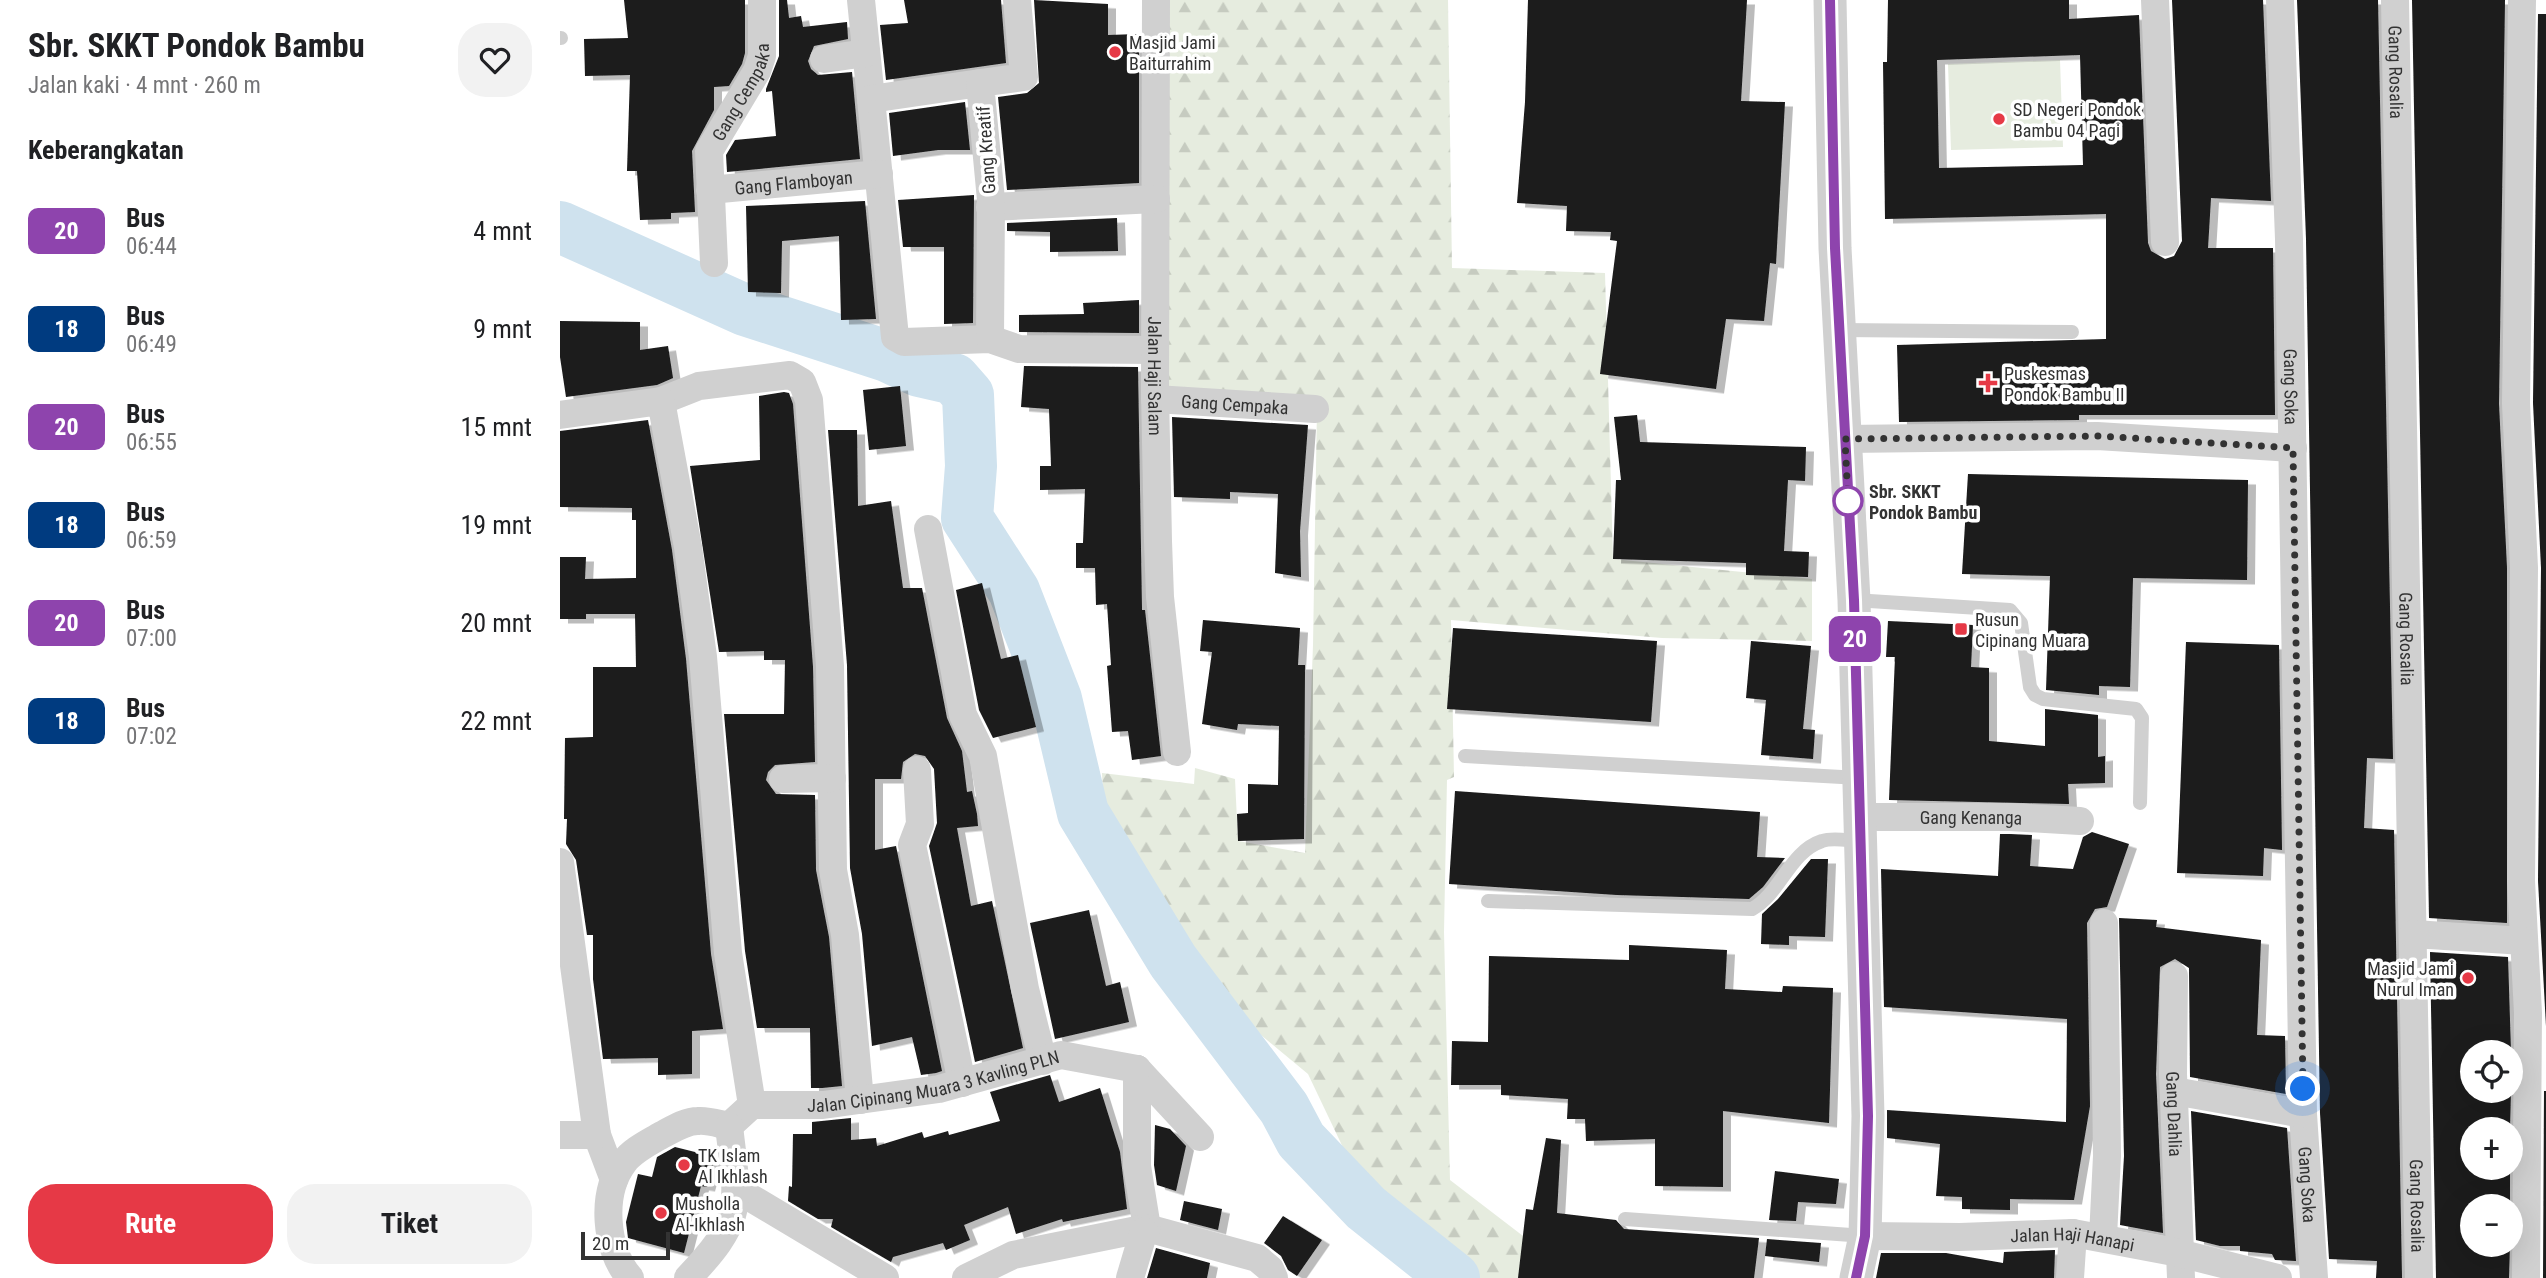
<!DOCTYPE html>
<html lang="id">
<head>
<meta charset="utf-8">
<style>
  :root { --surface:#fff; --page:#f2f2f2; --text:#202124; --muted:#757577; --accent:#e63946 }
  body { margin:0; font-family:"Roboto Condensed",sans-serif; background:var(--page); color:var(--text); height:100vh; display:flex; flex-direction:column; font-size:26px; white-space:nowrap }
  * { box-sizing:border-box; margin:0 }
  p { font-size:23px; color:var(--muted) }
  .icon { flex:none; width:38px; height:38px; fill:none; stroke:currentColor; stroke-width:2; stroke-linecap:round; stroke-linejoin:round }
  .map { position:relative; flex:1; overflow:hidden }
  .panel { display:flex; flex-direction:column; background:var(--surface); width:560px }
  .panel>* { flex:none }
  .badge { padding:0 14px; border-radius:10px; font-size:24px; line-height:46px }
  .fabs { position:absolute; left:1900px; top:1040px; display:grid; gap:14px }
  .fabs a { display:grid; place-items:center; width:63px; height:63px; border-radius:50%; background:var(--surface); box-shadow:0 7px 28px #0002; font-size:35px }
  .scale { position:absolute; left:21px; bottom:18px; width:89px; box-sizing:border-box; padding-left:7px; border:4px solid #333; border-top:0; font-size:19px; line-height:24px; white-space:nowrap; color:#333; -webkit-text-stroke:5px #fff; paint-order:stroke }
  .you { position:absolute; width:35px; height:35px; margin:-18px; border:5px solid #fff; border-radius:50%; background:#1a73e8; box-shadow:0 0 0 10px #1a73e833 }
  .map>.badge { position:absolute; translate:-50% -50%; box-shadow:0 0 0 4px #fff }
  h2 { padding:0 28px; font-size:26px; line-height:63px }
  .round { display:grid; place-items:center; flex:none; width:74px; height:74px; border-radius:28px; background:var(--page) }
  .head { display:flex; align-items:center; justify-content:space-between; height:119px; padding:0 28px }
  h1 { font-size:33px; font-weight:700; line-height:52px }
  .action { display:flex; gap:14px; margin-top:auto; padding:14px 28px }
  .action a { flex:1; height:80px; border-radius:28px; background:var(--accent); color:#fff; font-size:28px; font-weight:700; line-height:80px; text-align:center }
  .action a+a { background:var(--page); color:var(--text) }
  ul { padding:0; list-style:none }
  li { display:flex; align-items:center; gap:21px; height:98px; padding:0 28px }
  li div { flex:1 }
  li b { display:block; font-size:26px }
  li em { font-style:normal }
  li .badge { min-width:77px; font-weight:700; text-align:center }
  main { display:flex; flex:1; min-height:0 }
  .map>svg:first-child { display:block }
  .forest { fill:url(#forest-firs) }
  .garden { fill:#e6ecdf }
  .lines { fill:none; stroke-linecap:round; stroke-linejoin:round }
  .river { stroke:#cfe2ee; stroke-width:52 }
  .building { fill:#1a1a1a; fill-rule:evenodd; filter:url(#shadow) }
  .service { stroke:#d0d0d0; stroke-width:14 }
  .minor { stroke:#d0d0d0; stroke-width:28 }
  .tertiary { stroke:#d0d0d0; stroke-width:33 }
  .line-casing { stroke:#fff; stroke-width:16 }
  .line { stroke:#8e44ad; stroke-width:10 }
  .walk { stroke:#333; stroke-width:7; stroke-dasharray:0 12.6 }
  .poi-dot { fill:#e63946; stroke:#fff; stroke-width:2.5 }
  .stop-dot { fill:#fff; stroke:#8e44ad; stroke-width:3.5 }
  .labels { text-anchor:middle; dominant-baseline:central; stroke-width:7; stroke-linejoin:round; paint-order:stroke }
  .poi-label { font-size:18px; fill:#333; stroke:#fff; text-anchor:start }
  .street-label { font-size:18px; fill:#333; stroke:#fff }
  .stop-label { font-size:18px; font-weight:bold; fill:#333; stroke:#fff; text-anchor:start }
</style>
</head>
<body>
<main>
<section class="panel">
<div class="head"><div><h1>Sbr. SKKT Pondok Bambu</h1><p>Jalan kaki · 4 mnt · 260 m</p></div><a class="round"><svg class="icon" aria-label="heart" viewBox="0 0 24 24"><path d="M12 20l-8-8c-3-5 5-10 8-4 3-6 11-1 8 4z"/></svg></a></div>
<h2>Keberangkatan</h2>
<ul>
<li><span class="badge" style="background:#8e44ad;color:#fff">20</span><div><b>Bus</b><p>06:44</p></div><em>4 mnt</em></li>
<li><span class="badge" style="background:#003b80;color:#fff">18</span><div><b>Bus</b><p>06:49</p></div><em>9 mnt</em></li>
<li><span class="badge" style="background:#8e44ad;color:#fff">20</span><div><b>Bus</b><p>06:55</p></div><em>15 mnt</em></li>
<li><span class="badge" style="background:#003b80;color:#fff">18</span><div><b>Bus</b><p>06:59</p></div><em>19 mnt</em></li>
<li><span class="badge" style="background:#8e44ad;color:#fff">20</span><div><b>Bus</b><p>07:00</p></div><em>20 mnt</em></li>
<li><span class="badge" style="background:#003b80;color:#fff">18</span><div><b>Bus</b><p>07:02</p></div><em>22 mnt</em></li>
</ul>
<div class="action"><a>Rute</a><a>Tiket</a></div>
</section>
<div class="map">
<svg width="1986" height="1278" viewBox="0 0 1986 1278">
  <defs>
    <pattern id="forest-firs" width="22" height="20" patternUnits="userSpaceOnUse" patternTransform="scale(1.75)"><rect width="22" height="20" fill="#e6ecdf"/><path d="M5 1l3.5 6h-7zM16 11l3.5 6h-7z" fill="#c6cbc0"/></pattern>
    <filter id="shadow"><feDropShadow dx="8" dy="4.5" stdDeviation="0" flood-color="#0004"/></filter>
  </defs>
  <rect width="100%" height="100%" fill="#fff"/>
  <!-- forest -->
  <path class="forest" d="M 600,0 L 888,0 L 892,268 L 1045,273 L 1053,559 L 1252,579 L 1252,641 L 1102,638 L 891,620 L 894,777 L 887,780 L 884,932 L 890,1180 L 988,1255 L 990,1278 L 903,1278 L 808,1200 L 748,1074 L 701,1035 L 646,981 L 544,823 L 542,773 L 634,784 L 635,768 L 675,779 L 678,841 L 745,853 L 753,645 L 757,408 L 598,397 Z"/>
  <!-- garden -->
  <path class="garden" d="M 1500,60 L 1503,147 L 1391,150 L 1388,64 Z"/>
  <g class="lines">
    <!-- river -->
    <path class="river" d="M 0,227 L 185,310 L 327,356 L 359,371 L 394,379 L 408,395 L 411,466 L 407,518 L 454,591 L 496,699 L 523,813 L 613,961 L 724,1108 L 741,1140 L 806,1208 L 894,1278"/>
  </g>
  <!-- building -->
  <path class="building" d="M 64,0 L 185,0 L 185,53 L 182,64 L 169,86 L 154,87 L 154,110 L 132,151 L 135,212 L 111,213 L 111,219 L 80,220 L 77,171 L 67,171 L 70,75 L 25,76 L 24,39 L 68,38 Z
    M 219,0 L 227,0 L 229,18 L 241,16 L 243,27 L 287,22 L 288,39 L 254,46 L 248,61 L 251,69 L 258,75 L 292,72 L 300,159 L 167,172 L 166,155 L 175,140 L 216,136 L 212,91 L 206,92 L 206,89 L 219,56 Z
    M 344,0 L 441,0 L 446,63 L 326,80 L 320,25 L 348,23 Z
    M 474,0 L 548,4 L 548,35 L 579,34 L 579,183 L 447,190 L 438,97 L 467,93 L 479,83 Z
    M 968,0 L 1187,0 L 1181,101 L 1225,102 L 1216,264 L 1210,263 L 1204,321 L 1166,319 L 1156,389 L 1040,374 L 1057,241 L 1050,240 L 1051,232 L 1006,231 L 1007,206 L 957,203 L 965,102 Z
    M 1328,0 L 1509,0 L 1509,19 L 1579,15 L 1588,243 L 1591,251 L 1605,259 L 1614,256 L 1622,241 L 1612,0 L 1703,0 L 1711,201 L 1651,198 L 1648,248 L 1713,248 L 1715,415 L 1519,415 L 1519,420 L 1339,422 L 1337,345 L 1546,339 L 1546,214 L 1325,219 L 1323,62 L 1327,62 ZM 1520,55 L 1523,165 L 1379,168 L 1377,60 Z
    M 1737,0 L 1818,0 L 1833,759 L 1807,758 L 1804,828 L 1834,830 L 1842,1278 L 1816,1278 L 1817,1261 L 1769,1259 L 1760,1113 L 1746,239 Z
    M 1852,0 L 1945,0 L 1939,404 L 1947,568 L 1947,923 L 1869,918 Z
    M 1978,14 L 1986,14 L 1986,1026 L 1978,881 L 1981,568 L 1973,403 Z
    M 405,102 L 410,150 L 378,150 L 333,156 L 329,113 Z
    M 414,195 L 413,323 L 384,324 L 384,247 L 343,247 L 338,200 Z
    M 305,201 L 316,319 L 281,320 L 279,236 L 222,241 L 221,293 L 188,292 L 186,206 Z
    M 557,218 L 558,251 L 490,252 L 490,232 L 447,231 L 447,223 Z
    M 579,300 L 579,333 L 459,332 L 459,315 L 524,314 L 523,303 Z
    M 0,321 L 80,322 L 80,350 L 108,346 L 113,378 L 97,385 L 6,397 L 0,357 Z
    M 464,366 L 578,367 L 582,610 L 585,610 L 601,756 L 572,760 L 568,731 L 552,732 L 547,666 L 551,665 L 547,604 L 536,605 L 535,568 L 516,568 L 516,543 L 523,543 L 525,489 L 480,490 L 480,466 L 491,466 L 489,409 L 461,407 Z
    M 340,386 L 346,446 L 309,450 L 303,390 Z
    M 224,392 L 229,393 L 233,404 L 253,667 L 255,762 L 215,765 L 208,772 L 206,780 L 216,794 L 255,795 L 256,870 L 269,937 L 282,1086 L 262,1088 L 251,1088 L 250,1028 L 197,1028 L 185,951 L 164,714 L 224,714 L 225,660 L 204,660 L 204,651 L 159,652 L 130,466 L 200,460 L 199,396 Z
    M 1077,415 L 1080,442 L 1246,447 L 1245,481 L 1228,480 L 1224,551 L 1249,552 L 1248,577 L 1186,575 L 1186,563 L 1053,559 L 1056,480 L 1061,480 L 1054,417 Z
    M 612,417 L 748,425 L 740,531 L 741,577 L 715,573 L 718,494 L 670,492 L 670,499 L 614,497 Z
    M 88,420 L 112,550 L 126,659 L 151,954 L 163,1029 L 132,1031 L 132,1074 L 98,1075 L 98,1058 L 43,1059 L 33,979 L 33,935 L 27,935 L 16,860 L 6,844 L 7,819 L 4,819 L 5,738 L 33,737 L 33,667 L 76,667 L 75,614 L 26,614 L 26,619 L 0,619 L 0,557 L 26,557 L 25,579 L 76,578 L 76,520 L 72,520 L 72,508 L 0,507 L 0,431 Z
    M 268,430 L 297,430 L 298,506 L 331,501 L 343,588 L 362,588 L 387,718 L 402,751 L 407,792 L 412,791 L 417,814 L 418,826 L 397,828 L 411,906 L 432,901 L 463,1048 L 415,1062 L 369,846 L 377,823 L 374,769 L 365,756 L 355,754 L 343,762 L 341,779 L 315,779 L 315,850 L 336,846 L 382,1071 L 376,1073 L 361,1075 L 352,1037 L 312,1046 L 302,934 L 290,868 L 287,665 Z
    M 1408,474 L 1688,480 L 1687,580 L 1573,578 L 1570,687 L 1539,686 L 1539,695 L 1486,690 L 1490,576 L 1402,574 Z
    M 422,583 L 441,659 L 458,655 L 476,727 L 433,738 L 419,710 L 396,590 Z
    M 643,620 L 740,628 L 738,665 L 745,665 L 744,839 L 678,841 L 677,814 L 688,813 L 688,784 L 718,785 L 719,726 L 678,724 L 677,730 L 642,724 L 652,652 L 640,651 Z
    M 1328,621 L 1413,625 L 1411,667 L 1429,668 L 1429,741 L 1485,746 L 1485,709 L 1538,715 L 1538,757 L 1545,756 L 1545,783 L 1508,784 L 1509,804 L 1329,800 L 1335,657 L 1326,657 Z
    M 893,628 L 1097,641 L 1091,722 L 887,709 Z
    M 1191,641 L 1251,646 L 1243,729 L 1255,730 L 1253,759 L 1201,755 L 1206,700 L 1186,698 Z
    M 1626,642 L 1719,645 L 1722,850 L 1704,848 L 1703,876 L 1617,873 Z
    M 895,791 L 1200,812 L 1197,857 L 1225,858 L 1203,887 L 1189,899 L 1057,895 L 889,884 Z
    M 1532,832 L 1569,844 L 1547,907 L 1535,909 L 1527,923 L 1530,1106 L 1514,1200 L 1450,1199 L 1450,1210 L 1402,1209 L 1402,1197 L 1376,1196 L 1380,1144 L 1327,1138 L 1327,1110 L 1506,1122 L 1507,1019 L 1324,1007 L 1321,869 L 1438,876 L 1440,834 L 1450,834 L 1472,835 L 1470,866 L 1513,869 L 1523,837 Z
    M 1251,859 L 1268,859 L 1265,937 L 1229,936 L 1229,945 L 1201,944 L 1202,914 L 1218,899 Z
    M 529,910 L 546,986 L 560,982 L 569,1022 L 495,1039 L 470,923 Z
    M 1559,918 L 1597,920 L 1596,927 L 1701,940 L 1697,1035 L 1725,1036 L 1726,1094 L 1630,1077 L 1629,968 L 1615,959 L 1600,967 L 1596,1074 L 1603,1233 L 1560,1225 L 1564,1156 Z
    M 1069,945 L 1167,950 L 1165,989 L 1222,992 L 1223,986 L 1273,988 L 1269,1123 L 1163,1111 L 1163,1187 L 1095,1186 L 1095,1139 L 1026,1141 L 1025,1119 L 1007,1119 L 1008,1099 L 941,1095 L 941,1085 L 891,1085 L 892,1041 L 928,1042 L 929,956 L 1069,960 Z
    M 1870,952 L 1948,957 L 1951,1052 L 1913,1052 L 1913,1090 L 1951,1090 L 1950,1129 L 1913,1129 L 1913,1167 L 1950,1167 L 1950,1206 L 1913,1206 L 1913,1244 L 1950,1244 L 1949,1278 L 1876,1278 Z
    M 490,1075 L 499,1102 L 540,1088 L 560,1152 L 567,1209 L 503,1222 L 502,1219 L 456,1234 L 448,1207 L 404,1225 L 410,1240 L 386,1250 L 383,1243 L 333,1257 L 331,1262 L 271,1227 L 273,1219 L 258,1219 L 228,1201 L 229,1186 L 232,1187 L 233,1134 L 252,1134 L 252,1122 L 291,1118 L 291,1140 L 316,1138 L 317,1146 L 362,1132 L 364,1138 L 388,1131 L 389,1135 L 440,1121 L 430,1092 Z
    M 1984,1091 L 1986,1091 L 1986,1278 L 1983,1278 Z
    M 1631,1111 L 1727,1128 L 1736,1261 L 1715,1260 L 1712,1254 L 1680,1251 L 1680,1246 L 1660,1246 L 1636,1240 Z
    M 595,1125 L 610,1129 L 626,1146 L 616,1191 L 597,1185 L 594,1165 Z
    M 986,1138 L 1001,1140 L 997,1213 L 1056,1220 L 1064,1229 L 1199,1238 L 1194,1278 L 958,1278 L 966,1209 L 973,1210 Z
    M 115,1147 L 155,1157 L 147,1187 L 141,1186 L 124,1253 L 68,1238 L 66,1222 L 78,1174 L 92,1177 L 97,1157 Z
    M 1215,1171 L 1279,1179 L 1276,1204 L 1238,1202 L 1236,1221 L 1209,1220 Z
    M 624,1201 L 662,1209 L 658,1230 L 620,1220 Z
    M 723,1216 L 762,1240 L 737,1276 L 728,1270 L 721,1256 L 704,1243 Z
    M 1207,1239 L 1261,1243 L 1259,1262 L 1205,1256 Z
    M 596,1248 L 650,1263 L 647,1278 L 587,1278 Z
    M 1495,1250 L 1494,1278 L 1316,1278 L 1321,1253 L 1386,1253 L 1443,1263 L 1444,1252 Z"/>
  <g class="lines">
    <!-- service -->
    <path class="service" d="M 0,38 L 1,38
      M 1280,330 L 1512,332
      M 1294,600 L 1450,610 L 1461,623 L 1470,687 L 1475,695 L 1483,699 L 1576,709 L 1582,718 L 1580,803
      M 905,756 L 1300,778
      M 928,901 L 1192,909 C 1221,893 1229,852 1262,841 C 1273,837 1289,841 1301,841
      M 1065,1219 L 1305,1236"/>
    <!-- minor -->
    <g class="minor">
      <path d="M 301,0 L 335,337 L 344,342 L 430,339 L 459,349 L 595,350"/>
      <path id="s1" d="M 596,0 L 595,391 L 598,541 L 600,597 L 617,752"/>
      <path d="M 1595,0 L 1605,242"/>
      <path id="s2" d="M 1720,0 L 1729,239 L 1743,1114 L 1754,1278"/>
      <path id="s3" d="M 1835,0 L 1859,1278"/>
      <path d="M 1962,0 L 1956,403 L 1964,568 L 1961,881 L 1968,1013 L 1966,1278"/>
      <path d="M 264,59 L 306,53"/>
      <path d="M 311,99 L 420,83"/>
      <path id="s4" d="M 150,190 L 319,174"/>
      <path d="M 430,207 L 596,199"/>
      <path id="s5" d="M 154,263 L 149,151 L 197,71 L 202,56 L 202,0"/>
      <path d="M 430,339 L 431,200 L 420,83 L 464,77 L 457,0"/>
      <path id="s6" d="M 595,399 L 755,409"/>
      <path d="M 101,401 L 139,386 L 230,375 L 242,382 L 249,400 L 270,666 L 273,870 L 285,935 L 300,1100"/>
      <path d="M 0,415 L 101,401 L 128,547 L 143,657 L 168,953 L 192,1105"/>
      <path d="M 1285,439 L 1537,436 L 1733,448"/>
      <path d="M 368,529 L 403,715 L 423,756 L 465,989 L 483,1061"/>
      <path d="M 357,770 L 360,824 L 352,845 L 402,1083"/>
      <path d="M 223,779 L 272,778"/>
      <path id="s7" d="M 1301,817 L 1450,817 L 1520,821"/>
      <path d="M 0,862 L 37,1135 L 54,1180"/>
      <path d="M 1853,934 L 1964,941"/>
      <path id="s8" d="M 1614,976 L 1613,1074 L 1621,1278"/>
      <path d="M 577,1069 L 577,1166 L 587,1228"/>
      <path d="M 577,1069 L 640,1137"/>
      <path d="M 1614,1091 L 1743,1114"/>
      <path id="s9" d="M 169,1126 L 192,1105 L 263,1105 L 379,1089 L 501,1055 L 577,1069"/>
      <path d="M 0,1135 L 37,1135"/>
      <path d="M 176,1189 L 325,1278"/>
      <path d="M 587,1228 L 697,1258 L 710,1269 L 714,1278"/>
      <path id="s10" d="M 1305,1236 L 1400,1237 L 1513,1233 L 1619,1253 L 1718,1278"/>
      <path d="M 1543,1237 L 1547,1156 L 1544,923"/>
      <path d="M 70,1278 C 45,1249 40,1194 64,1162 C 72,1151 86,1144 98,1137 C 110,1131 124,1121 138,1121 C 148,1120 159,1124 169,1126"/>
      <path d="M 128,1278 C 186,1217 178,1205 169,1126"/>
      <path d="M 406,1278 L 453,1255 L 587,1228"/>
      <path d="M 570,1278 L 584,1231"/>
      <path d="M 1510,1278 L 1513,1233"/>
    </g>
    <!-- tertiary -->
    <path class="tertiary" d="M 1270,0 L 1275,248 L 1294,600 L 1308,1116 L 1305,1236 L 1296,1278"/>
  </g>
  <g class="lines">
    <!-- line casing -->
    <g class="line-casing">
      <path id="line" d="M 1270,0 L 1275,248 L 1294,600 L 1308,1116 L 1305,1236 L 1296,1278"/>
    </g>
    <!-- line -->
    <use href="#line" class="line"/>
    <!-- walk -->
    <path class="walk" d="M 1288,501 L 1285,439 L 1537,436 L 1733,448 L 1743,1089"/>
  </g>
  <!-- markers -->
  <g class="poi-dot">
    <circle cx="555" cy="52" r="7"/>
    <circle cx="1439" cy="119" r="7"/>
    <path d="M1424.5 372.5h7v7h7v7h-7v7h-7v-7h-7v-7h7z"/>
    <rect x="1394" y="622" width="14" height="14" rx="3.5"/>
    <circle cx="1908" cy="978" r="7"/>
    <circle cx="124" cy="1165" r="7"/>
    <circle cx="101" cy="1213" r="7"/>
  </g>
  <circle class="stop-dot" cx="1288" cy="501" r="14"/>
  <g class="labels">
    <!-- poi labels -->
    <g class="poi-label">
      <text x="569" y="42">Masjid Jami<tspan x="569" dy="21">Baiturrahim</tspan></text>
      <text x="1453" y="109">SD Negeri Pondok<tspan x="1453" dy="21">Bambu 04 Pagi</tspan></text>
      <text x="1444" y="373">Puskesmas<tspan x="1444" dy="21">Pondok Bambu II</tspan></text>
      <text x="1415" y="619">Rusun<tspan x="1415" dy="21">Cipinang Muara</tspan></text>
      <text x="1894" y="968" text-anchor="end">Masjid Jami<tspan x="1894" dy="21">Nurul Iman</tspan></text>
      <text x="138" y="1155">TK Islam<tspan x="138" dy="21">Al Ikhlash</tspan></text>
      <text x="115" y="1203">Musholla<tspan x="115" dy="21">Al-Ikhlash</tspan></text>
    </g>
    <!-- street labels -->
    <g class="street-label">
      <text stroke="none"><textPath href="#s3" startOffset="72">Gang Rosalia</textPath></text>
      <text stroke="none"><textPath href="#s5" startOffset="180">Gang Cempaka</textPath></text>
      <text transform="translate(426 150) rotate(-94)">Gang Kreatif</text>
      <text stroke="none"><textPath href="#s4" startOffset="84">Gang Flamboyan</textPath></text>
      <text stroke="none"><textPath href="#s1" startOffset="376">Jalan Haji Salam</textPath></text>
      <text stroke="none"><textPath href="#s2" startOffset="387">Gang Soka</textPath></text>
      <text stroke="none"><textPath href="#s6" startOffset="80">Gang Cempaka</textPath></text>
      <text stroke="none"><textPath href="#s3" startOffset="639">Gang Rosalia</textPath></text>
      <text stroke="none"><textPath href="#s7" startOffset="110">Gang Kenanga</textPath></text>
      <text stroke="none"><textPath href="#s9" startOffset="215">Jalan Cipinang Muara 3 Kavling PLN</textPath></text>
      <text stroke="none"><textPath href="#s8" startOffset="138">Gang Dahlia</textPath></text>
      <text stroke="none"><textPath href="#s2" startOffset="1185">Gang Soka</textPath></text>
      <text stroke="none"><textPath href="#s3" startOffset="1206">Gang Rosalia</textPath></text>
      <text stroke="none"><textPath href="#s10" startOffset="208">Jalan Haji Hanapi</textPath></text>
    </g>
    <!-- stop labels -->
    <g class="stop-label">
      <text x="1309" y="491">Sbr. SKKT<tspan x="1309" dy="21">Pondok Bambu</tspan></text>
    </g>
  </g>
</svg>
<div class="fabs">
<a><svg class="icon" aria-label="locate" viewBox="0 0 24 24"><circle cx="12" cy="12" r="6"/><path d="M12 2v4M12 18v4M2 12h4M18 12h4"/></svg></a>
<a>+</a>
<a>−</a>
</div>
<div class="scale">20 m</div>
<div class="you" style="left:1743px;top:1089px"></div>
<b class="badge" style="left:1295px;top:639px;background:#8e44ad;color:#fff">20</b>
</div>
</main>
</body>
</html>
